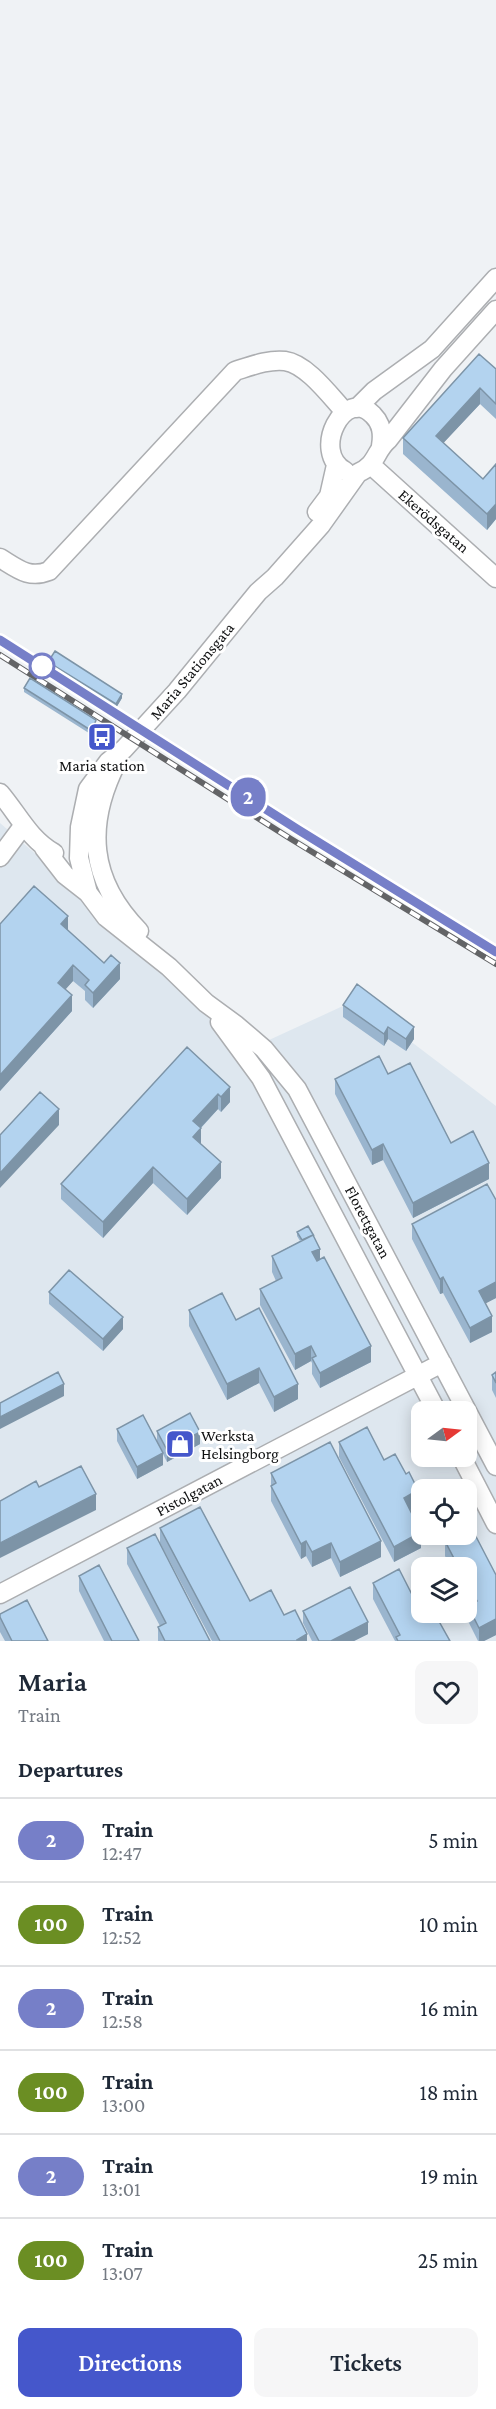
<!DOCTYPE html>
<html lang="en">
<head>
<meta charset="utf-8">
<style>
  :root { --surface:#fff; --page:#f6f6f7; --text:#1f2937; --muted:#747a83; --line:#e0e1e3; --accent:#4557cb }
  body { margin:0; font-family:"Crimson Pro",serif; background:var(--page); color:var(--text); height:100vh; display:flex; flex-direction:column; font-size:22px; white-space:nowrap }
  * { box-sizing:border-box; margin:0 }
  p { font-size:20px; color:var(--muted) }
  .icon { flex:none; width:33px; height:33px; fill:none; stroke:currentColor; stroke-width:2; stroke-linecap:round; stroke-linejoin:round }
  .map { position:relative; height:1641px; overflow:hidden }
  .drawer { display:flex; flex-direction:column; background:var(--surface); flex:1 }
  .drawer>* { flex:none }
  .badge { padding:0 12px; border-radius:20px; font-size:21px; line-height:39px }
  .needle { width:39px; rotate:75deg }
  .controls { position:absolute; left:411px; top:1401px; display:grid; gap:12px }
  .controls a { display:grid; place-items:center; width:66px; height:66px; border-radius:12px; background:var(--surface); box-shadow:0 3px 15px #0003; font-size:30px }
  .map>.badge { position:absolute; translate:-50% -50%; box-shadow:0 0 0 3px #fff }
  h2 { padding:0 18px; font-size:22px; line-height:54px }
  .round { display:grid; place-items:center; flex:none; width:63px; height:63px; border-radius:12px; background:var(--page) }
  .summary { display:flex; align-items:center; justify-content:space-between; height:102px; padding:0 18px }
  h1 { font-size:28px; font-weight:600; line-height:45px }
  .action { display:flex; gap:12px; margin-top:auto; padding:12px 18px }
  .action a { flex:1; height:69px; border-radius:12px; background:var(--accent); color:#fff; font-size:24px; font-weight:600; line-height:69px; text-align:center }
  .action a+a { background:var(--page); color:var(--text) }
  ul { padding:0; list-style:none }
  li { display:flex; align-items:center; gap:18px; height:84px; padding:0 18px; border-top:2px solid var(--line) }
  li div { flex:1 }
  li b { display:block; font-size:22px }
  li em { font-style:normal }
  li .badge { min-width:66px; font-weight:700; text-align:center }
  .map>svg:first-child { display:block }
  .built { fill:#dee7ef; fill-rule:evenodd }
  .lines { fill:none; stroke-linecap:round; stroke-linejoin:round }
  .minor-casing { stroke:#acaeb1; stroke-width:21 }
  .minor { stroke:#fff; stroke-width:18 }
  .rail-casing { stroke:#636466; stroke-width:6 }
  .rail { stroke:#fff; stroke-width:4; stroke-dasharray:11; stroke-linecap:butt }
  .wall { fill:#9ab5ce }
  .shaded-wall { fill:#7d94a7 }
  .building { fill:#b3d3ef; stroke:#7d94a7; stroke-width:1.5 }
  .line-casing { stroke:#fff; stroke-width:14 }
  .line { stroke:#767fc8; stroke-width:9 }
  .stop-dot { fill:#fff; stroke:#767fc8; stroke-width:3 }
  .labels { text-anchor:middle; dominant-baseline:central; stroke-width:6; stroke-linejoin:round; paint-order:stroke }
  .street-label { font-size:16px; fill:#0f1011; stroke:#fff }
  .poi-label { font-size:16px; fill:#0f1011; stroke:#fff }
</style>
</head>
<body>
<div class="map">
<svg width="496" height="1641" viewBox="0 0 496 1641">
  <rect width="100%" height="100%" fill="#eff2f5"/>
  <!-- built -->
  <path class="built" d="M 0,823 L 256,1046 L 356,1000 L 496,1106 L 496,1641 L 0,1641 ZM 422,1412 L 466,1412 L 466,1456 L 422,1456 ZM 422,1490 L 466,1490 L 466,1534 L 422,1534 ZM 422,1568 L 466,1568 L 466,1612 L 422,1612 Z"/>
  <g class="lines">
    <!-- minor casing -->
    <g class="minor-casing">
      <path id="minor" d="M 357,408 L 374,391 L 432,349 L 496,278
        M 371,465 L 496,578
        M 345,471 C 310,452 345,385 373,415 C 382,424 383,434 381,446
        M 317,512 L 329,496 L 336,465
        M 0,558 C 18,569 29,579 49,571 L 235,371 C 251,366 269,359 285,361 C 307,364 331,397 345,412
        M 117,762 C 85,825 89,880 139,931
        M 0,793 C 18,814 29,839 54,853
        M 44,848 L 65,875 L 88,893 L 106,917 L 169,967 L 206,1003 L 236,1025 L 264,1049 L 297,1089 L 496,1466
        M 0,857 L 23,826
        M 88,893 L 79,858 L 80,827 L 88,789 L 108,762 L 124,749 L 177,691 L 258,592 L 275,577 L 321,525 L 358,473 C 377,465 375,451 388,440 L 443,369 L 496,310
        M 220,1022 L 261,1078 L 437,1412
        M 461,1456 L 496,1524
        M 0,1594 L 442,1363"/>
    </g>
    <!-- minor -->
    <use href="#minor" class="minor"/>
    <!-- rail casing -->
    <g class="rail-casing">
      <path id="rail" d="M 0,640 L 496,952
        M 0,655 L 291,839 L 496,964"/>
    </g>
    <!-- rail -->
    <use href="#rail" class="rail"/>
  </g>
  <!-- wall -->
  <path class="wall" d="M 496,369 L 496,419 L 480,404 L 443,443 L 483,479 L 496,464 L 496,519 L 487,530 L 403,454 L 403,438 Z
    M 48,662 L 122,698 L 116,708 L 48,666 Z
    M 24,688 L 96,724 L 92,735 L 24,692 Z
    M 0,924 L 68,931 L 120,979 L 93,1008 L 85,1000 L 85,991 L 73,981 L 65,989 L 72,1011 L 0,1091 Z
    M 343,1005 L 414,1039 L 406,1051 L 388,1039 L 384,1046 L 343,1017 Z
    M 187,1047 L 230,1102 L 221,1112 L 218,1109 L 201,1128 L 201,1144 L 221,1178 L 187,1215 L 153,1183 L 103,1238 L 61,1199 L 61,1184 Z
    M 388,1074 L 451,1143 L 489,1179 L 413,1218 L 383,1160 L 372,1165 L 335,1094 L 335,1079 Z
    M 496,1200 L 496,1298 L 485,1303 L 492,1332 L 470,1343 L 443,1293 L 440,1294 L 412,1239 L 412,1224 Z
    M 297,1232 L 314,1238 L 320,1259 L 371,1362 L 320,1388 L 312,1374 L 312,1363 L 311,1361 L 295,1370 L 260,1305 L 260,1289 L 276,1281 L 272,1272 L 272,1256 L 300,1241 L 297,1236 Z
    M 49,1292 L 123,1329 L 103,1351 L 49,1304 Z
    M 189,1310 L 236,1320 L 298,1399 L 274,1412 L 259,1383 L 227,1400 L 189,1326 Z
    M 492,1375 L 496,1383 L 496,1398 L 492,1390 Z
    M 117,1429 L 157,1441 L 157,1431 L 200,1444 L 167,1462 L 163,1454 L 163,1465 L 137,1479 L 117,1441 Z
    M 339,1442 L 384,1460 L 418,1506 L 410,1510 L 421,1548 L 394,1562 L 339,1457 Z
    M 271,1473 L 381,1557 L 340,1577 L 331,1558 L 312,1567 L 306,1556 L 301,1559 L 271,1501 Z
    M 471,1527 L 496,1575 L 496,1635 L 484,1641 L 478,1641 L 468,1621 L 468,1606 L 471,1604 L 466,1596 L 466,1568 L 451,1568 L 445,1556 L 445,1541 L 457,1534 L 466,1534 L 466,1530 Z
    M 160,1528 L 250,1601 L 284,1615 L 307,1641 L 212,1641 L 160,1543 Z
    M 127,1548 L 210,1641 L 158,1641 L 158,1627 L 160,1626 L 127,1564 Z
    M 79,1576 L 139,1641 L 104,1641 L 79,1591 Z
    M 373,1583 L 426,1622 L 450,1641 L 395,1641 L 373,1599 Z
    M 303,1611 L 368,1634 L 354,1641 L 312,1641 L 303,1623 Z
    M 0,1614 L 48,1641 L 5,1641 L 0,1632 Z"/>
  <!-- shaded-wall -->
  <path class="shaded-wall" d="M 480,388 L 480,404 L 436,451 L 436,436 Z
    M 496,504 L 496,519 L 487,530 L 487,514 Z
    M 122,694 L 122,698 L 116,708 L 116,704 Z
    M 96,720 L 96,724 L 92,735 L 92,731 Z
    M 68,916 L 68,932 L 61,924 Z
    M 120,963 L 120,979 L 93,1008 L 93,993 Z
    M 73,965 L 73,981 L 58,998 L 58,983 Z
    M 72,995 L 72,1011 L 0,1091 L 0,1075 Z
    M 388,1027 L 388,1039 L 384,1046 L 384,1034 Z
    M 414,1027 L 414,1039 L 406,1051 L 406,1039 Z
    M 230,1087 L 230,1102 L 221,1112 L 221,1097 Z
    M 218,1094 L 218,1109 L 193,1136 L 193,1121 Z
    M 59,1109 L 59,1125 L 0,1188 L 0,1173 Z
    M 201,1128 L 201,1144 L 193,1152 L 193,1137 Z
    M 383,1144 L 383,1160 L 372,1165 L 372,1150 Z
    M 221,1162 L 221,1178 L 187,1215 L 187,1199 Z
    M 489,1163 L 489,1179 L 413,1218 L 413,1203 Z
    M 153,1167 L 153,1183 L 103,1238 L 103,1222 Z
    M 320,1249 L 320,1264 L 312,1268 L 312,1252 Z
    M 443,1277 L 443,1293 L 440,1294 L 440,1279 Z
    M 496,1282 L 496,1298 L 479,1307 L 479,1291 Z
    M 492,1316 L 492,1332 L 470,1343 L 470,1328 Z
    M 123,1317 L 123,1329 L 103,1351 L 103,1339 Z
    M 311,1346 L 311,1361 L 295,1370 L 295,1354 Z
    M 371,1346 L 371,1362 L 320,1388 L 320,1373 Z
    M 259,1368 L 259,1383 L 227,1400 L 227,1384 Z
    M 64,1384 L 64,1396 L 0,1429 L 0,1417 Z
    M 298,1384 L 298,1399 L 274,1412 L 274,1397 Z
    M 200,1432 L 200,1444 L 167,1462 L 167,1450 Z
    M 163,1453 L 163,1465 L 137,1479 L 137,1467 Z
    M 418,1490 L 418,1506 L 404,1513 L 404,1498 Z
    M 96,1494 L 96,1510 L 0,1558 L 0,1543 Z
    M 421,1532 L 421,1548 L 394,1562 L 394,1547 Z
    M 306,1541 L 306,1556 L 301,1559 L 301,1544 Z
    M 381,1541 L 381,1557 L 340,1577 L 340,1562 Z
    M 331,1543 L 331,1558 L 312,1567 L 312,1552 Z
    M 496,1619 L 496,1635 L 484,1641 L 479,1641 L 479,1628 Z
    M 368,1622 L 368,1634 L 354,1641 L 331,1641 Z
    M 307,1634 L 307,1641 L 297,1641 L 297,1640 Z"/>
  <!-- building -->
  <path class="building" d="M 479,354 L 496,369 L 496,404 L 480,388 L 436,436 L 483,479 L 496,464 L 496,504 L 487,514 L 403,438 Z
    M 55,651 L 122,694 L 116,704 L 48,662 Z
    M 30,678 L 96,720 L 92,731 L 24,688 Z
    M 34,886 L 68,916 L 61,924 L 104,963 L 111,955 L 120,963 L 93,993 L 85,985 L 89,980 L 73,965 L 58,983 L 72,995 L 0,1075 L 0,924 Z
    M 357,984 L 414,1027 L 406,1039 L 388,1027 L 384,1034 L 343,1005 Z
    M 187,1047 L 230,1087 L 221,1097 L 218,1094 L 193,1121 L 201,1128 L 193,1137 L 221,1162 L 187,1199 L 153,1167 L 103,1222 L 61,1184 Z
    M 379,1056 L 388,1074 L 410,1063 L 451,1143 L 473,1131 L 489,1163 L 413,1203 L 383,1144 L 372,1150 L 335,1079 Z
    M 40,1092 L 59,1109 L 0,1173 L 0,1135 Z
    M 487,1184 L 496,1200 L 496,1282 L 479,1291 L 492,1316 L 470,1328 L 443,1277 L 440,1279 L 412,1224 Z
    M 308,1226 L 314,1236 L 313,1235 L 302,1240 L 297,1232 Z
    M 313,1235 L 320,1249 L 312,1252 L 317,1261 L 324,1257 L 371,1346 L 320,1373 L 312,1358 L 316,1356 L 311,1346 L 295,1354 L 260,1289 L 282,1278 L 272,1256 Z
    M 69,1270 L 123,1317 L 103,1339 L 49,1292 Z
    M 222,1293 L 236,1320 L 259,1308 L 298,1384 L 274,1397 L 259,1368 L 227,1384 L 189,1310 Z
    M 58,1372 L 64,1384 L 0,1417 L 0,1403 Z
    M 496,1372 L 496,1383 L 492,1375 Z
    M 190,1413 L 200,1432 L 167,1450 L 157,1431 Z
    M 143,1415 L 163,1453 L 137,1467 L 117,1429 Z
    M 367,1427 L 384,1460 L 395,1454 L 406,1474 L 409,1472 L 418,1490 L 404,1498 L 421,1532 L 394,1547 L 339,1442 Z
    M 330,1442 L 381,1541 L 340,1562 L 331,1543 L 312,1552 L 306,1541 L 301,1544 L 271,1486 L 276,1483 L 271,1473 Z
    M 81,1466 L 96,1494 L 0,1543 L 0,1501 L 36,1481 L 39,1487 Z
    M 200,1507 L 250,1601 L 271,1590 L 284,1615 L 295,1610 L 307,1634 L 297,1640 L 298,1641 L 220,1641 L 160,1528 Z
    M 471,1527 L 496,1575 L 496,1619 L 479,1628 L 468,1606 L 477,1601 L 466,1581 L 466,1568 L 459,1568 L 445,1541 L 457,1534 L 466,1534 L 466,1530 Z
    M 155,1534 L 210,1641 L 165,1641 L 158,1627 L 166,1623 L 127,1548 Z
    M 99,1565 L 139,1641 L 112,1641 L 79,1576 Z
    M 399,1569 L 426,1622 L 436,1616 L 450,1641 L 398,1641 L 396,1637 L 400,1635 L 373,1583 Z
    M 350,1587 L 368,1622 L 331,1641 L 319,1641 L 303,1611 Z
    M 27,1600 L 48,1641 L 12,1641 L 0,1617 L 0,1614 Z"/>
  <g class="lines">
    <!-- line casing -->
    <g class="line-casing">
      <path id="line" d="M 0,640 L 297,829 L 496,952"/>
    </g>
    <!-- line -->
    <use href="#line" class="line"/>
  </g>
  <!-- icons -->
  <defs>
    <g id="bus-square" transform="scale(1.5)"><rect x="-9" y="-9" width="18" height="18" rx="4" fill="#4557cb" stroke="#fff"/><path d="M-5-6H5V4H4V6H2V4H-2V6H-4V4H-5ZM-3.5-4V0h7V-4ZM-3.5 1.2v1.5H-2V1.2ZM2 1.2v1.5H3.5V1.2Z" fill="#fff"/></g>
    <g id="shop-square" transform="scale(1.5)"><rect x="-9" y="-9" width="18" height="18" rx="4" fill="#4557cb" stroke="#fff"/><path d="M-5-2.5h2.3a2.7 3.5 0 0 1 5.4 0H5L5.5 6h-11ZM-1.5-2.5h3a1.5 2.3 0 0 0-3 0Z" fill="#fff"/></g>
  </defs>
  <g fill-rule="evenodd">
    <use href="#bus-square" x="102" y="737"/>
    <use href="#shop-square" x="180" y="1444"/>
  </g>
  <!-- markers -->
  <circle class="stop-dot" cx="42" cy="666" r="12"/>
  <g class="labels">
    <!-- street labels -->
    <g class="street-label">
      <text transform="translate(434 521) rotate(41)">Ekerödsgatan</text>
      <text transform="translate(192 671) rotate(-50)">Maria Stationsgata</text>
      <text transform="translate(368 1222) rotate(62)">Florettgatan</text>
      <text transform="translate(189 1495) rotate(-28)">Pistolgatan</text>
    </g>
    <!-- poi labels -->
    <g class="poi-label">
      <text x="102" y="765">Maria station</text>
      <text x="201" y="1435" text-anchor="start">Werksta<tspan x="201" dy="18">Helsingborg</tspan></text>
    </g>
  </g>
</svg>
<div class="controls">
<a><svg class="needle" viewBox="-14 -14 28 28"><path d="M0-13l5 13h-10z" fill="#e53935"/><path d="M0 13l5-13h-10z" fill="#747a83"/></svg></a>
<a><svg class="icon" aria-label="locate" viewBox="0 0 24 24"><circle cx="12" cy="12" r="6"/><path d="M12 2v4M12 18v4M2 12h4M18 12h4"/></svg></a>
<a><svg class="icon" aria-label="layers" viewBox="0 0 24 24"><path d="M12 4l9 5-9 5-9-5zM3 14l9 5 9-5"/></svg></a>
</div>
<b class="badge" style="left:248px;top:797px;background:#767fc8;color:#fff">2</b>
</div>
<section class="drawer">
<div class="summary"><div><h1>Maria</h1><p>Train</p></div><a class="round"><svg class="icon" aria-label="heart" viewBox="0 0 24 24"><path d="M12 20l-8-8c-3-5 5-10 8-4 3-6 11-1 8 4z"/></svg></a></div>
<h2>Departures</h2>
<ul>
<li><span class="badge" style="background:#767fc8;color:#fff">2</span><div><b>Train</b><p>12:47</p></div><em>5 min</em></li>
<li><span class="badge" style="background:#6b8e23;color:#fff">100</span><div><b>Train</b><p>12:52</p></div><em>10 min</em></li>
<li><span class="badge" style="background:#767fc8;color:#fff">2</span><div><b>Train</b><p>12:58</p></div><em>16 min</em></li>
<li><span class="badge" style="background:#6b8e23;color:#fff">100</span><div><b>Train</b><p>13:00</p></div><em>18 min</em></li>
<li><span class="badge" style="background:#767fc8;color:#fff">2</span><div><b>Train</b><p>13:01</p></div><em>19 min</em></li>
<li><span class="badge" style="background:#6b8e23;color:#fff">100</span><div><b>Train</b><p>13:07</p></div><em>25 min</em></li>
</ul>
<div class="action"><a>Directions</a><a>Tickets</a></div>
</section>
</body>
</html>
